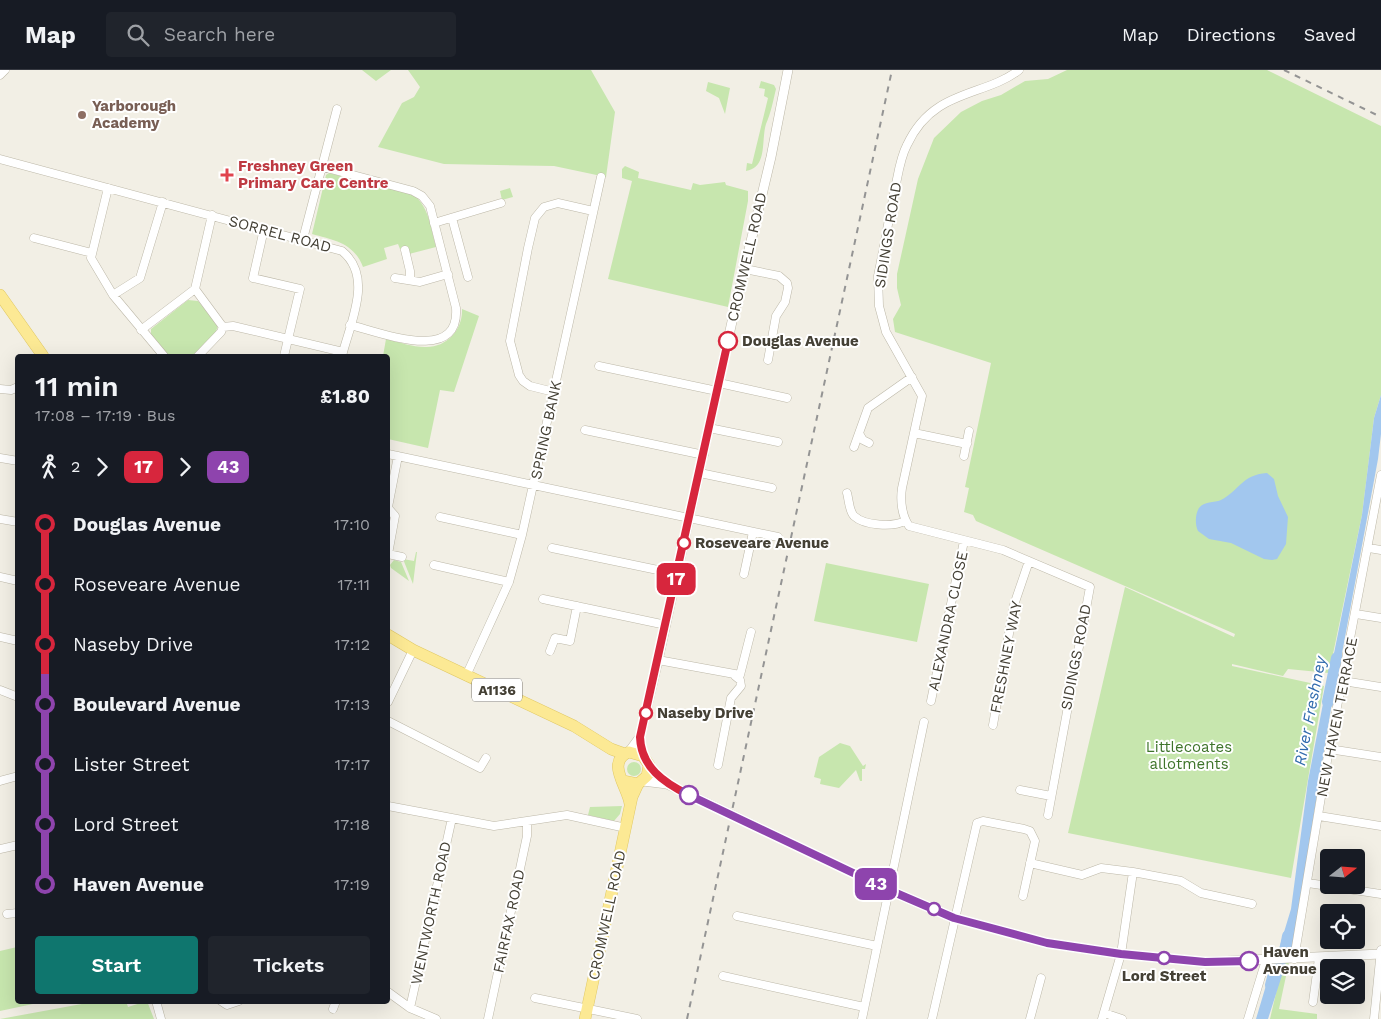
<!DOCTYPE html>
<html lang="en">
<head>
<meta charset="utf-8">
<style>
  :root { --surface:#171b24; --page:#20242c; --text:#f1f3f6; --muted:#9ea1a6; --line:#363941; --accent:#0f766e }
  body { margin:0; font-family:"Work Sans",sans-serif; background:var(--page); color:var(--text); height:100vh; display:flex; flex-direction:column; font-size:19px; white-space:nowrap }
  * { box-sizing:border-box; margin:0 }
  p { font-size:16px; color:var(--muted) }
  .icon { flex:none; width:28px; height:28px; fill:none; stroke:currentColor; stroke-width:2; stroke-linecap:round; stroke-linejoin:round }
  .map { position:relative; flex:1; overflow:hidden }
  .side { position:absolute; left:15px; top:284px; width:375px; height:650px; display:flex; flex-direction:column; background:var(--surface); border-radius:5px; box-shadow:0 5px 20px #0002 }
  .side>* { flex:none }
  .badge { padding:0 10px; border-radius:8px; font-size:18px; line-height:32px }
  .needle { width:32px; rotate:73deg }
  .tools { position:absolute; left:1320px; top:779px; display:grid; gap:10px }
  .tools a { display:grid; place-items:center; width:45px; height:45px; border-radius:5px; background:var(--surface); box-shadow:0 5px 20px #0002; font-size:25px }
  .map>.badge { position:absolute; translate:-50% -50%; box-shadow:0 0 0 2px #fff }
  .legs { display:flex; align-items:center; gap:8px; height:55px; padding:0 20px; font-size:16px }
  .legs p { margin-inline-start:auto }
  .headline { display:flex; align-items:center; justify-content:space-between; height:85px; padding:0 20px }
  h1 { font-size:28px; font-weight:600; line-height:38px }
  .button { display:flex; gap:10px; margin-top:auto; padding:10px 20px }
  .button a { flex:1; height:58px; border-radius:5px; background:var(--accent); color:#fff; font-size:20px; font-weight:600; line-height:58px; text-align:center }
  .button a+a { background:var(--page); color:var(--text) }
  ul { padding:0 20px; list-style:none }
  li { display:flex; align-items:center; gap:18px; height:60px; font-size:19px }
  li i { display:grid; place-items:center; width:8px; height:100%; margin:0 6px; background:currentColor }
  li i::after { content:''; width:12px; height:12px; margin:-6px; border:4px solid; border-radius:50%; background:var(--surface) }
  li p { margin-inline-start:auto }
  li:first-child i { background:linear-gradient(#0000 50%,currentColor 0) }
  li:last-child i { background:linear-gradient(currentColor 50%,#0000 0) }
  header { display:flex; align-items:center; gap:30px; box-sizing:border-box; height:70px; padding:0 25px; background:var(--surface); border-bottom:1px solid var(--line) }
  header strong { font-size:24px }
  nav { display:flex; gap:28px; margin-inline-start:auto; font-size:18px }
  .search { width:350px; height:45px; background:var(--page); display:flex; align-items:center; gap:12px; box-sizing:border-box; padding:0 18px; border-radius:5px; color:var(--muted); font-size:19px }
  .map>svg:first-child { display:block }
  .green { fill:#c7e6ae }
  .water { fill:#a2c7ee }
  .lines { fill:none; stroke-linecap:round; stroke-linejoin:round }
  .river { stroke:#a2c7ee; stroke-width:12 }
  .minor-casing { stroke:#bdb8a8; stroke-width:9 }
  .tertiary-casing { stroke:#bdb8a8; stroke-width:10 }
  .primary-casing { stroke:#e0c864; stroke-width:12 }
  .minor { stroke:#fff; stroke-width:8 }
  .tertiary { stroke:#fff; stroke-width:9 }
  .primary { stroke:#fce994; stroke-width:11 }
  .rail { stroke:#949494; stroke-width:2; stroke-dasharray:6 6; stroke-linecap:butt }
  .line-1-casing { stroke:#fff; stroke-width:11 }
  .line-2-casing { stroke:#fff; stroke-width:11 }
  .line-1 { stroke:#d7263d; stroke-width:8 }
  .line-2 { stroke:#8e44ad; stroke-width:8 }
  .education-dot { fill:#8d6e63; stroke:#fff; stroke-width:2 }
  .health-dot { fill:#e0444e; stroke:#fff; stroke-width:2 }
  .stop-1-dot { fill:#fff; stroke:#d7263d; stroke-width:2.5 }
  .stop-2-dot { fill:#fff; stroke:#8e44ad; stroke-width:2.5 }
  .labels { text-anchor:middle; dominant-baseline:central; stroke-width:4; stroke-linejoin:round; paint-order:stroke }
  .shield { fill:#fff; stroke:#7c7972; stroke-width:1 }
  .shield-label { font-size:14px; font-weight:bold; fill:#444035 }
  .education-label { font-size:15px; font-weight:bold; fill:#785e54; stroke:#fff; text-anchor:start }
  .health-label { font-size:15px; font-weight:bold; fill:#be3a42; stroke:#fff; text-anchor:start }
  .street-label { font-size:15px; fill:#444035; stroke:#fff }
  .stop-label { font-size:15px; font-weight:bold; fill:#444035; stroke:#fff; text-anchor:start }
  .park-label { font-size:15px; fill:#3e742a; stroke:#fff }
  .water-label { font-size:16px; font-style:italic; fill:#316bad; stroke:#fff }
</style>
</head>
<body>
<header>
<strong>Map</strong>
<div class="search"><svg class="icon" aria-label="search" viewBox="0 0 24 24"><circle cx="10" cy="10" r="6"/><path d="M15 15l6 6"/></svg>Search here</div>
<nav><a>Map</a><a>Directions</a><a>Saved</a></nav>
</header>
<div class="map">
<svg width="1381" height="949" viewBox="0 0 1381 949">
  <rect width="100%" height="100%" fill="#f2efe5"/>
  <!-- green -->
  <path class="green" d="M 362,0 L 391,0 L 376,11 Z
    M 408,0 L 591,0 L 615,42 L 606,107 L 554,96 L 444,94 L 378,77 L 402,33 L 414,27 L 420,17 Z
    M 1067,0 L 1267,0 L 1381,56 L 1381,325 L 1374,348 L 1362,445 L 1329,603 L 1288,599 L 1283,606 L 1232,594 L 1232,596 L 1324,616 L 1291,808 L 1068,763 L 1125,517 L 1234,567 L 1235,564 L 976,451 L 973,445 L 964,442 L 969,418 L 965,417 L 991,293 L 895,262 L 893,249 L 901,235 L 897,218 L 897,204 L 918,109 L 934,68 L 961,42 L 982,31 L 1001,25 L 1025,11 L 1048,9 Z
    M 761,11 L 774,15 L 776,19 C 773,31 771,43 766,54 C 761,69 768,98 746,101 L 747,93 L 752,94 L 768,28 L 764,26 L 765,19 L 759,18 Z
    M 708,12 L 730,18 L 725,44 L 719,28 L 706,21 Z
    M 625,96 L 639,102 L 638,108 L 691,120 L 693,113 L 700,115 L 725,112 L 726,115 L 748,121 L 748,131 L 728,237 L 608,209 L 632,111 L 622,108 L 622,99 Z
    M 329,103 L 414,125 C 429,137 431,159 436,177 L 409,184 L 408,177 L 400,179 L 398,174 L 384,178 L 387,189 L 363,197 C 354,173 334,170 312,164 L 326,105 Z
    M 510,118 L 513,127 L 502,130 L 500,121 Z
    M 188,230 L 198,231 L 218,255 L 216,262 L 192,286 L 168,286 L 151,267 L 151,259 Z
    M 462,239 L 479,246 L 454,322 L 440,320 L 428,378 L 388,369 L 388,286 L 383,286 L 386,269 C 399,272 412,277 425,277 C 446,278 463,260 462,239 Z
    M 416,482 L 417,482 L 413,514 L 403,489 L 414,491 Z
    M 394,490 L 401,492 L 409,511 L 391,498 L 390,495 Z
    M 826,493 L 929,514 L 917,572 L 814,551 Z
    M 840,673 L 850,676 L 863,696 L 866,694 L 865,699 L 862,699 L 862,711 L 860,711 L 856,700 L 839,718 L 820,714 L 821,709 L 814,707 L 819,687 Z
    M627 699a7 7 0 1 1 14 0a7 7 0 1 1-14 0Z
    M 622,736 L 620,744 L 614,751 L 588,745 L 590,737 Z
    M 17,877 L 18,931 L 47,931 L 0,941 L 0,881 Z
    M 1289,892 L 1279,939 L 1317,944 L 1317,949 L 1270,949 L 1283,893 Z
    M 98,931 L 126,931 L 128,937 L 147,931 L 154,949 L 0,949 Z"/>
  <!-- water -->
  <path class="water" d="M 1381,325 L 1381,364 L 1378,389 L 1338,605 L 1330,603 L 1362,445 L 1374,348 Z
    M 1267,403 L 1274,409 L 1278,426 L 1288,447 L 1286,474 L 1277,489 L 1272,490 L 1264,489 L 1231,473 L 1209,469 L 1198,461 C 1195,455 1195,444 1199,438 C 1204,431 1214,433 1221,430 C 1239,421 1241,405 1267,403 Z
    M 1327,613 L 1335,616 L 1334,620 L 1292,881 L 1278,882 L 1291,839 L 1308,711 Z
    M 1284,899 L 1268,949 L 1256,949 L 1270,902 Z"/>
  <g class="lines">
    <!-- river -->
    <path class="river" d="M 1328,632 L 1337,588
      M 1271,915 L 1275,900 L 1285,882 L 1288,866"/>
    <!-- minor casing -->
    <g class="minor-casing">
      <path id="minor" d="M 1019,0 C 996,18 963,21 939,37 C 925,46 914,60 907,75 C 900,88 898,105 895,119 C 889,148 884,177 878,206 L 879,236 L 886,262 L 922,326 L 902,418 C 900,431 902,446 909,456 L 1003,480 L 1090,517 L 1048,745
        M 0,5 L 5,0
        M 0,89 L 342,181 C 374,207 350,253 342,286
        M 323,97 L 413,121 L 422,126 L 430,136 L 456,238 C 460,295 380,262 350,255
        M 108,118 L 91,188 L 113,225 L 164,286
        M 452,148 L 468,207
        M 434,153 L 501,133
        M 264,159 L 253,208 L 300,219 L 284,286
        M 34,168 L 92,183
        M 303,169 L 337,39
        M 405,180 L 410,201 L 410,210
        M 745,199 L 779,206 L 787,213 L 788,218 L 785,232 L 776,246 L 768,290
        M 395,208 L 420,212 L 448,204
        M 195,219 L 212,145
        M 113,225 L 140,208 L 163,132
        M 223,257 L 233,256 L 343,282
        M 141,260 L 195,219 L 223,257 L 221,262 L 198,286
        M 599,296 L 717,321
        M 719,313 L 787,328
        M 0,319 L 11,320 L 18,317
        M 554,322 L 530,316 L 523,311 L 519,305 L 510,271 L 528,178 L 535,148 L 544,137 L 558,133 L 593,141
        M 709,358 L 778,372
        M 585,360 L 704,385
        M 914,363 L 967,374
        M 860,365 L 863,370 L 869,373
        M 854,377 L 868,338 L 912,307
        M 388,384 L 778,467
        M 964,386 L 969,361
        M 0,388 L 18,391
        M 700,403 L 772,418
        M 847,423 C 849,430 849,441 854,446 C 865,456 893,457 905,451
        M 388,437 L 398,386
        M 388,438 L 395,446 L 388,484 L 402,487
        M 440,447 L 522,465
        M 0,449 L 18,452
        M 552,478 L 677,504
        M 1369,478 L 1381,480
        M 434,495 L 509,512
        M 744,504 L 753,462
        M 0,507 L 18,511
        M 543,529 L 666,555
        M 1356,544 L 1381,548
        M 0,567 L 18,571
        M 550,581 L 555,568 L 570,571 L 577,536
        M 658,590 L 740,605 L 751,562
        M 466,606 L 509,512 L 522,465 L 601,107
        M 1343,611 L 1381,617
        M 0,620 L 18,627
        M 931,631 L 964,471
        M 388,632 L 413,580
        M 388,651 L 480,698 L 486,688
        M 993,655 L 1014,535 L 1029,491
        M 1329,679 L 1381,687
        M 718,695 L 731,628 L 741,616 L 740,610 L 735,606
        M 0,711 L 18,706
        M 1020,720 L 1051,726
        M 388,736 L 494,756 L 567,745 L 626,758
        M 1319,746 L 1381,756
        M 0,779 L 18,775
        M 1030,793 L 1082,805 L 1101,798 L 1133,802 L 1181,811 L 1201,823 L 1252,834
        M 1308,813 L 1381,824
        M 7,844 L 18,843
        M 737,846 L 877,876
        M 1294,889 L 1329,679 L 1381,405
        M 723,906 L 864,937
        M 388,922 L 410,938 L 436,949
        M 535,928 L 637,949
        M 156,931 L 161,949
        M 221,931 L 227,935 L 239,931
        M 1313,932 L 1319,888
        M 410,938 L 452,748
        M 333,939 L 336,931
        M 1104,943 L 1122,949
        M 488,949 L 527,766 L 527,752
        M 862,949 L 924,652
        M 932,949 L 977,753 L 983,751 L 1024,759 L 1030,761 L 1035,771 L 1023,826
        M 1030,949 L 1041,908
        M 1102,949 L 1121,884 L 1133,802
        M 1248,949 L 1266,890
        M 1374,949 L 1381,880"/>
    </g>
    <!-- tertiary casing -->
    <g class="tertiary-casing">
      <path id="tertiary" d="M 629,682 L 640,667 L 658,590 L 733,247 L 771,87 L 788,0
        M 643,711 L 667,714 L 889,820 L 954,848 L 1047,873 L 1121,884 L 1205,892 L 1381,884"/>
    </g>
    <!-- primary casing -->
    <g class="primary-casing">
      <path id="primary" d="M 0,225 L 43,286
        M 388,565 L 413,580 L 574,656 L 611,679 L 625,684
        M 623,711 L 638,714 L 647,706 L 649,695 L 643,686 L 629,682 C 605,692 628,717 630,734
        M 585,949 L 632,727 L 638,714"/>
    </g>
    <!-- minor -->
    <use href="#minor" class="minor"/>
    <!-- tertiary -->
    <use href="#tertiary" class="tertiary"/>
    <!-- primary -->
    <use href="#primary" class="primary"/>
    <!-- rail -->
    <path class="rail" d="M 1284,0 L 1381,47
      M 687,949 L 892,0"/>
  </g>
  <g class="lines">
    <!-- line-1 casing -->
    <g class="line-1-casing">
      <path id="line-1" d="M 689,725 C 664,713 641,697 640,667 L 728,271"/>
    </g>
    <!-- line-2 casing -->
    <g class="line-2-casing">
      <path id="line-2" d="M 689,725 L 889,820 L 954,848 L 1047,873 L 1121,884 L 1205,892 L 1249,891"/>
    </g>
    <!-- line-1 -->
    <use href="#line-1" class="line-1"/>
    <!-- line-2 -->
    <use href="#line-2" class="line-2"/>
  </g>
  <!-- markers -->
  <circle class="education-dot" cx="82" cy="45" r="5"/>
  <path class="health-dot" d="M224.5 97.5h5v5h5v5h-5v5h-5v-5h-5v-5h5z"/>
  <g class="stop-1-dot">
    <circle cx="728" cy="271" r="9"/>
    <circle cx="684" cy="473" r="6"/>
    <circle cx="646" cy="643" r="6"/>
  </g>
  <g class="stop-2-dot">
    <circle cx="689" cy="725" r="9"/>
    <circle cx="934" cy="839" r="6"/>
    <circle cx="1164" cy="888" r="6"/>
    <circle cx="1249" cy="891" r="9"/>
  </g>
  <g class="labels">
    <!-- shield labels -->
    <rect class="shield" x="472" y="608.5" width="50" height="23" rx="4"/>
    <g class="shield-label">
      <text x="497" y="620">A1136</text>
    </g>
    <!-- education labels -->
    <g class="education-label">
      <text x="92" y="36">Yarborough<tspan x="92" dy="17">Academy</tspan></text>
    </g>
    <!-- health labels -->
    <g class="health-label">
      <text x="238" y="96">Freshney Green<tspan x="238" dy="17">Primary Care Centre</tspan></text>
    </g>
    <!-- street labels -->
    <g class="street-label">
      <text transform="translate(280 164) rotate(15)">SORREL ROAD</text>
      <text transform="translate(888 165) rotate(-81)">SIDINGS ROAD</text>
      <text transform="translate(747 187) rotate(-77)">CROMWELL ROAD</text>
      <text transform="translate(546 360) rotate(-78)">SPRING BANK</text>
      <text transform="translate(948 551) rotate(-78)">ALEXANDRA CLOSE</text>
      <text transform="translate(1006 587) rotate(-79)">FRESHNEY WAY</text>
      <text transform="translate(1076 587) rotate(-79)">SIDINGS ROAD</text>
      <text transform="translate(1337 647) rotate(-79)">NEW HAVEN TERRACE</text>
      <text transform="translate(431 843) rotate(-78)">WENTWORTH ROAD</text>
      <text transform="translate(607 845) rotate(-78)">CROMWELL ROAD</text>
      <text transform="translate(509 851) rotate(-78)">FAIRFAX ROAD</text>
    </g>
    <!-- stop labels -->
    <g class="stop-label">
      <text x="742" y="271">Douglas Avenue</text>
      <text x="695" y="473">Roseveare Avenue</text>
      <text x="657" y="643">Naseby Drive</text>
      <text x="1263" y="882">Haven<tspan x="1263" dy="17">Avenue</tspan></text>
      <text x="1164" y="906" text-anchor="middle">Lord Street</text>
    </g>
    <!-- park labels -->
    <g class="park-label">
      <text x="1189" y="677">Littlecoates<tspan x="1189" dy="17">allotments</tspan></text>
    </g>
    <!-- water labels -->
    <g class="water-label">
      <text transform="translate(1310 641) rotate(-79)">River Freshney</text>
    </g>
  </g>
</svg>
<div class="tools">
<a><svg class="needle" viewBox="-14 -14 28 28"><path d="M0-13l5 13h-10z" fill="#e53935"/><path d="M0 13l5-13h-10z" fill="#9ea1a6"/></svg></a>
<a><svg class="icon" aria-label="locate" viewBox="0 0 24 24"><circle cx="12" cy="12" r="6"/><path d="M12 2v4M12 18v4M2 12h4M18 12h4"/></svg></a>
<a><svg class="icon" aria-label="layers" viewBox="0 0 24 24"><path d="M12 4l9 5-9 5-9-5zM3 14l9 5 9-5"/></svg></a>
</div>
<b class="badge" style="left:676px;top:509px;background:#d7263d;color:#fff">17</b>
<b class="badge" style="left:876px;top:814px;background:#8e44ad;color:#fff">43</b>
<section class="side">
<div class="headline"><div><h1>11 min</h1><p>17:08 – 17:19 · Bus</p></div><b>£1.80</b></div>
<div class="legs"><svg class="icon" aria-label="walk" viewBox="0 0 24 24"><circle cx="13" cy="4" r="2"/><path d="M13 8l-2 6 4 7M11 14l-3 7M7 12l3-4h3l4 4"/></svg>2<svg class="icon" aria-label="forward" viewBox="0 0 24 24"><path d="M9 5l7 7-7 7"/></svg><b class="badge" style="background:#d7263d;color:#fff">17</b><svg class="icon" aria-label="forward" viewBox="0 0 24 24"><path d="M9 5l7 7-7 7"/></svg><b class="badge" style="background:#8e44ad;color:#fff">43</b></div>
<ul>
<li><i style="color:#d7263d"></i><b>Douglas Avenue</b><p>17:10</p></li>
<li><i style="color:#d7263d"></i><span>Roseveare Avenue</span><p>17:11</p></li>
<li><i style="color:#d7263d"></i><span>Naseby Drive</span><p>17:12</p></li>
<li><i style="color:#8e44ad"></i><b>Boulevard Avenue</b><p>17:13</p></li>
<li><i style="color:#8e44ad"></i><span>Lister Street</span><p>17:17</p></li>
<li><i style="color:#8e44ad"></i><span>Lord Street</span><p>17:18</p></li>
<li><i style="color:#8e44ad"></i><b>Haven Avenue</b><p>17:19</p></li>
</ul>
<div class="button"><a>Start</a><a>Tickets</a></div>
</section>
</div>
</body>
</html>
